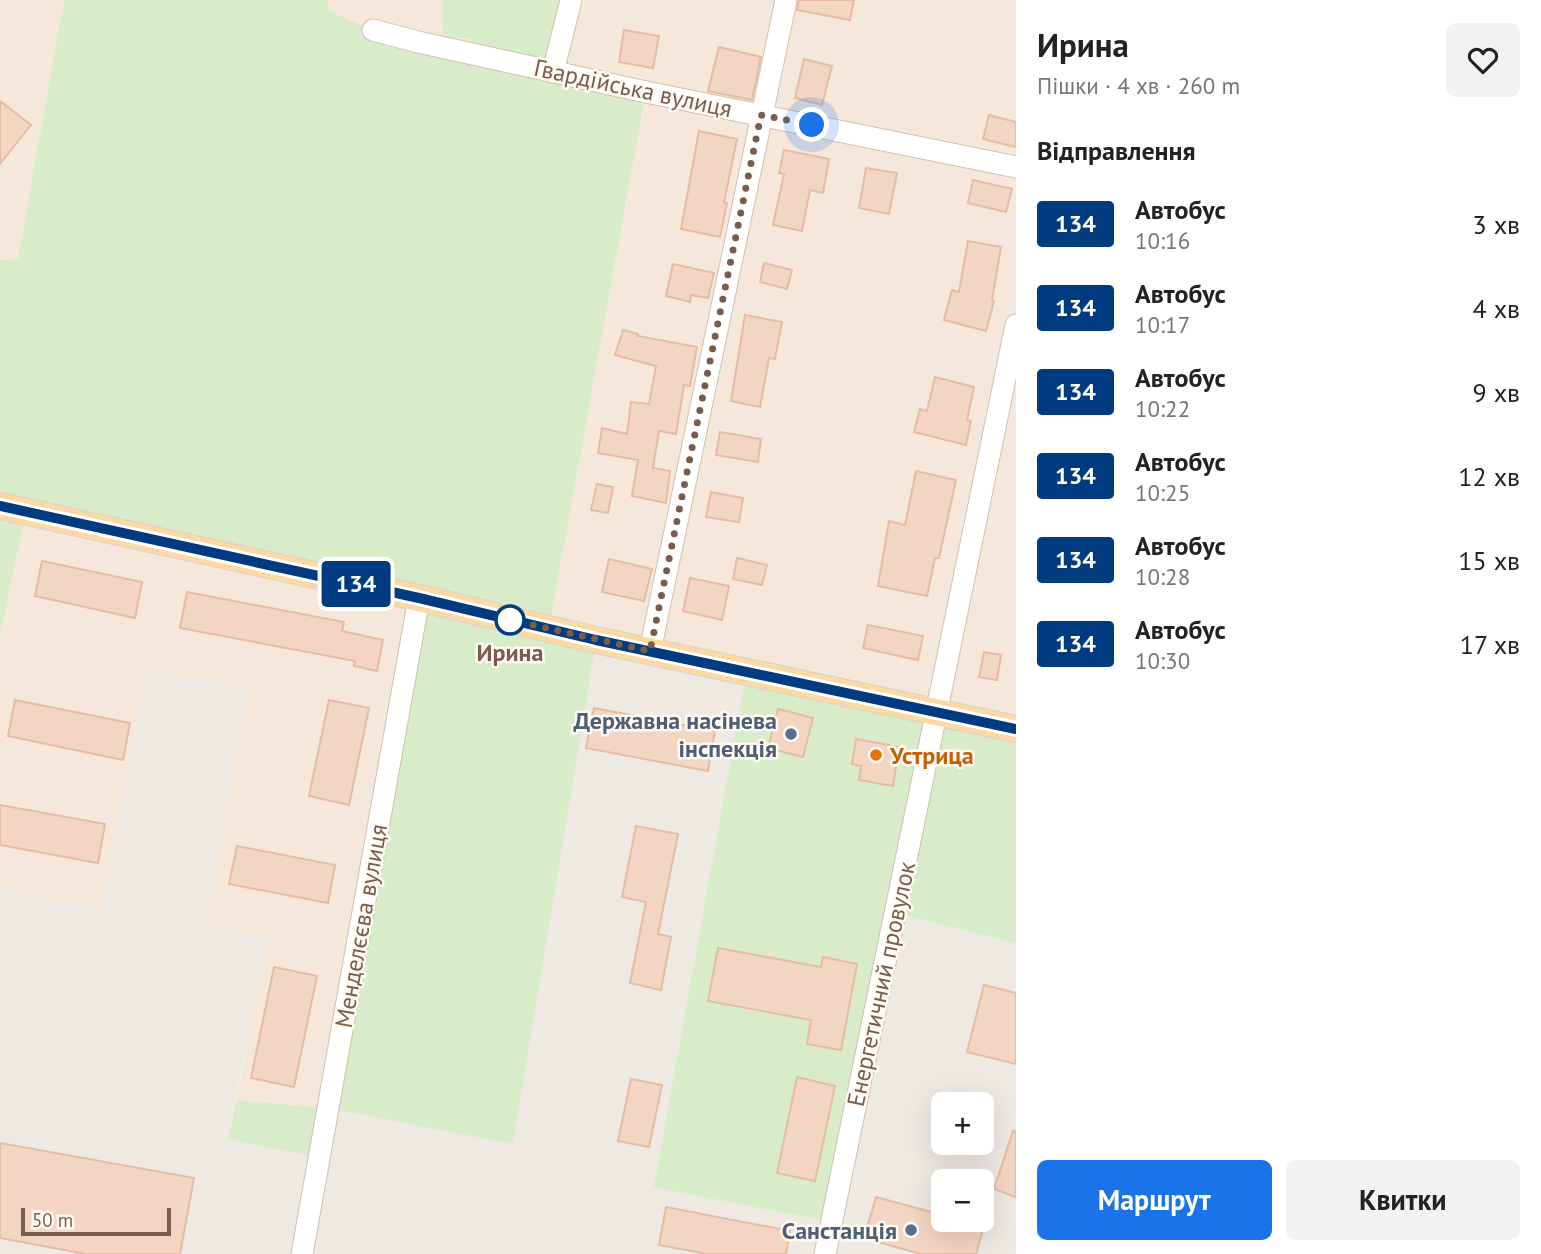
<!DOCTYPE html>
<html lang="uk">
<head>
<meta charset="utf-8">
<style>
  :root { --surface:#fff; --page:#f2f2f2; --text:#222; --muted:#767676; --accent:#1a73e8 }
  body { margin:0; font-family:"PT Sans",sans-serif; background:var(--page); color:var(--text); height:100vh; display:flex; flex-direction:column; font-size:26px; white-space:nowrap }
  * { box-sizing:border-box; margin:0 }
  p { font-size:23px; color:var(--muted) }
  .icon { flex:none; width:38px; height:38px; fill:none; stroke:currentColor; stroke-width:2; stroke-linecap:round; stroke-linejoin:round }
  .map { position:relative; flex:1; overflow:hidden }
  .details { display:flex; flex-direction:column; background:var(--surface); width:525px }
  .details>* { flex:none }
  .badge { padding:0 14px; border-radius:5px; font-size:24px; line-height:46px }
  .controls { position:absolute; left:931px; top:1092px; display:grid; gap:14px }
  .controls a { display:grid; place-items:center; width:63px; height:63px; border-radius:10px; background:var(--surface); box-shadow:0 7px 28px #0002; font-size:35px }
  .scale { position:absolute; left:21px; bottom:18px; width:150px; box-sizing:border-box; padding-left:7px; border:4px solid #7a5c4d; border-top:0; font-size:19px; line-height:24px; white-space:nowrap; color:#7a5c4d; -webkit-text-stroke:5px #fffaf3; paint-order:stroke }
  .you { position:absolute; width:35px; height:35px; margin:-18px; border:5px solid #fff; border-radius:50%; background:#1a73e8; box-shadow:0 0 0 10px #1a73e833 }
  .map>.badge { position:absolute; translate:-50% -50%; box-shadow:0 0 0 4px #fff }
  h2 { padding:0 21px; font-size:26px; line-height:63px }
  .round { display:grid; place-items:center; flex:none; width:74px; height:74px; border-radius:10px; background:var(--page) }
  .summary { display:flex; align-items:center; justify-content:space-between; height:119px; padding:0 21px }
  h1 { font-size:33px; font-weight:700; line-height:52px }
  .cta { display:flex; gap:14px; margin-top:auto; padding:14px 21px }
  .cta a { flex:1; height:80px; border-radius:10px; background:var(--accent); color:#fff; font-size:28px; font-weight:700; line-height:80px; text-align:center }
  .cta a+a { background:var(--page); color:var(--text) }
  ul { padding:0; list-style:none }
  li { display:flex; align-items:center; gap:21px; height:84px; padding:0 21px }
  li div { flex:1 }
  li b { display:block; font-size:26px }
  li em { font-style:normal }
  li .badge { min-width:77px; font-weight:700; text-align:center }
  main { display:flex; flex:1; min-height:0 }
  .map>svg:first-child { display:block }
  .residential { fill:#f5e8da }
  .industrial { fill:#efe9e4; fill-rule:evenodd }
  .green { fill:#d8ecc9 }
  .building { fill:#f3d5c3; stroke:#e6bba3; stroke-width:2 }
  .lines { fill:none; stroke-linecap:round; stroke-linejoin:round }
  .minor-casing { stroke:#d1beb0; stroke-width:23 }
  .major-casing { stroke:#dad1cd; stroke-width:28 }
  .minor { stroke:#fff; stroke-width:21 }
  .major { stroke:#fbd9a5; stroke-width:26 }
  .line-casing { stroke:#fff; stroke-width:16 }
  .line { stroke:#003b80; stroke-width:10 }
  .walk { stroke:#7a5c4d; stroke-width:7; stroke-dasharray:0 12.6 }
  .stop-dot { fill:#fff; stroke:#003b80; stroke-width:3.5 }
  .service-dot { fill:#5c6f8a; stroke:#fffaf3; stroke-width:2.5 }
  .food-dot { fill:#e8710a; stroke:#fffaf3; stroke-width:2.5 }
  .labels { text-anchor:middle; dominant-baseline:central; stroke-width:5; stroke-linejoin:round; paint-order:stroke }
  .street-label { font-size:24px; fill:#7a5c4d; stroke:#fffaf3 }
  .stop-label { font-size:24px; font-weight:bold; fill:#7a5c4d; stroke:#fffaf3 }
  .service-label { font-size:24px; font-weight:bold; fill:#4e5e75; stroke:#fffaf3; text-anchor:end }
  .food-label { font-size:24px; font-weight:bold; fill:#c56008; stroke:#fffaf3; text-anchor:start }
</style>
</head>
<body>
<main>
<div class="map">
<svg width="1016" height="1254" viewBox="0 0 1016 1254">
  <rect width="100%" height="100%" fill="#fdf6ec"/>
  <!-- residential -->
  <path class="residential" d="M 0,0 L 64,0 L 18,260 L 0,260 Z
    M 328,0 L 470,0 L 471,55 L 373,30 L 328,11 Z
    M 571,0 L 1016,0 L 1016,729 L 549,629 L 646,93 L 553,72 Z
    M 26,512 L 419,598 L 328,1108 L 236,1100 L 267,937 L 206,923 L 148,670 L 101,910 L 0,888 L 0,635 Z"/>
  <!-- industrial -->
  <path class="industrial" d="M 596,640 L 747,670 L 896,913 L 1016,943 L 1016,1254 L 0,1254 L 0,888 L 101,910 L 148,669 L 248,688 L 206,922 L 267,937 L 228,1138 L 328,1108 ZM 943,1104 L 982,1104 L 982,1143 L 943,1143 ZM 943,1181 L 982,1181 L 982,1220 L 943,1220 Z"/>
  <!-- green -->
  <path class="green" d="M 64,0 L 328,0 L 329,11 L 373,30 L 471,54 L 471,38 L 443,38 L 442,0 L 571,0 L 553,72 L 646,92 L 549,629 L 596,640 L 513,1144 L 329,1108 L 319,1158 L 228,1139 L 236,1100 L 328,1108 L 418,598 L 26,512 L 0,635 L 0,260 L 18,259 Z
    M 747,670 L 1016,729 L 1016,943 L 896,913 L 831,1222 L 654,1187 Z"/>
  <!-- building -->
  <path class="building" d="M 799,0 L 854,0 L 850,20 L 797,10 Z
    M 624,30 L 659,36 L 653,68 L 619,62 Z
    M 719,47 L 761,57 L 752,100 L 708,91 Z
    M 804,59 L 832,66 L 822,105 L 795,98 Z
    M 0,101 L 31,125 L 0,164 Z
    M 989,115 L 1016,122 L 1016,147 L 983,139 Z
    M 699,131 L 737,139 L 724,202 L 727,203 L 720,237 L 681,229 Z
    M 784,150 L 829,159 L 823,193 L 810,190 L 802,231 L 773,225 L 784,174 L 779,173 Z
    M 866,168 L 897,173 L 889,214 L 859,208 Z
    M 973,180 L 1012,189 L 1006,212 L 968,203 Z
    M 968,241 L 1001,247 L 992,300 L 994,301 L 986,331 L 944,320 L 952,290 L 959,292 Z
    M 764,263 L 792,270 L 787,289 L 760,282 Z
    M 673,264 L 714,273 L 708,298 L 691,295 L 690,302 L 666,296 Z
    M 745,315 L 782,322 L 775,359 L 769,358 L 760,407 L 731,401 Z
    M 623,330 L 638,334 L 638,336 L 697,347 L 690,386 L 684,385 L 676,434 L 659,431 L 653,468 L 670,471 L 666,503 L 632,496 L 638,460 L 598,453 L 602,428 L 627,434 L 631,402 L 649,404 L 656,366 L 615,355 Z
    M 935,377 L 974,387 L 967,420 L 971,421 L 966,445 L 914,432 L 920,409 L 927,411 Z
    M 720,432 L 761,439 L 758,462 L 716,455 Z
    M 916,471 L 956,480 L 939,558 L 935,558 L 927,596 L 878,586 L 889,521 L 905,525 Z
    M 597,484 L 613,487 L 608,513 L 591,510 Z
    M 711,492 L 743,498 L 739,522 L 706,517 Z
    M 737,558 L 767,565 L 762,585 L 733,579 Z
    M 609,559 L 652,569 L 644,601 L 602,592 Z
    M 42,561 L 142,582 L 135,618 L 35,596 Z
    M 690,578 L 729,586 L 722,620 L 683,611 Z
    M 187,592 L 344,622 L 342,631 L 383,640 L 377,671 L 354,666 L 355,661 L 180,628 Z
    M 868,625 L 923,636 L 918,660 L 863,648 Z
    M 984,652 L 1001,655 L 997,680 L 979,677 Z
    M 15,700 L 130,723 L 123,760 L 8,736 Z
    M 329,700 L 369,708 L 349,805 L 309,796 Z
    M 594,708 L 715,731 L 708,771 L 586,748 Z
    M 778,709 L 813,718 L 803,757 L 768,748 Z
    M 856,739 L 899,747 L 893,786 L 859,780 L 861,766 L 852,764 Z
    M 0,805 L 105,824 L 98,863 L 0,845 Z
    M 636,826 L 678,834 L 658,934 L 671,937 L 661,990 L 630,983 L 646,902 L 622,897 Z
    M 237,846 L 335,865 L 328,903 L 229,884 Z
    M 718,948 L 821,967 L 823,957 L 857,964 L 841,1050 L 807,1044 L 811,1020 L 708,1001 Z
    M 274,967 L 317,976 L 294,1087 L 251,1078 Z
    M 984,985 L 1016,993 L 1016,1064 L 967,1052 Z
    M 797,1077 L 835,1086 L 815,1181 L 777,1173 Z
    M 631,1079 L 662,1085 L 649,1147 L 618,1141 Z
    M 1013,1131 L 1016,1132 L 1016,1197 L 994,1189 Z
    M 0,1143 L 194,1178 L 180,1254 L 86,1254 L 0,1238 Z
    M 876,1197 L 943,1215 L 943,1220 L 960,1220 L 984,1226 L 976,1254 L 921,1254 L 864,1238 Z
    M 666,1207 L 790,1231 L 786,1254 L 707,1254 L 659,1245 Z"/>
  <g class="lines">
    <!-- minor casing -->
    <g class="minor-casing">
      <path id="minor" d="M 373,30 L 418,42 L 646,92 L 1016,167
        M 553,72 L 571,0
        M 650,651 L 786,0
        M 302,1254 L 419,598
        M 825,1254 L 1016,325"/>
    </g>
    <!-- major casing -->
    <g class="major-casing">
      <path id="major" d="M 0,506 L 419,598 L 596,640 L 1016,729"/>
    </g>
    <!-- minor -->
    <use href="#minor" class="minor"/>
    <!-- major -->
    <use href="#major" class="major"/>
  </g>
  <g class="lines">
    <!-- line casing -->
    <g class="line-casing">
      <path id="line" d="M 0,506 L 419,598 L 596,640 L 1016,729"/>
    </g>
    <!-- line -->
    <use href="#line" class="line"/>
    <!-- walk -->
    <path class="walk" d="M 510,620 L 497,617 L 650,651 L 761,115 L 812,125"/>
  </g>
  <!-- markers -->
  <circle class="stop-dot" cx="510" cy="620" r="14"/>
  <g class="service-dot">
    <circle cx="791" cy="734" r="7"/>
    <circle cx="911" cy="1230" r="7"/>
  </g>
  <circle class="food-dot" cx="876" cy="755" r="7"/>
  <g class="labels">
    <!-- street labels -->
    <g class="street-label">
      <text transform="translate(633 88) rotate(12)">Гвардійська вулиця</text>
      <text transform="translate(361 926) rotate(-80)">Менделєєва вулиця</text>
      <text transform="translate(881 984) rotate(-78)">Енергетичний провулок</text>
    </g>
    <!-- stop labels -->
    <g class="stop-label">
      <text x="510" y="652">Ирина</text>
    </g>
    <!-- service labels -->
    <g class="service-label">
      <text x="777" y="720">Державна насiнева<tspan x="777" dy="28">iнспекцiя</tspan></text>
      <text x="897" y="1230">Санстанція</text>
    </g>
    <!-- food labels -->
    <g class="food-label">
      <text x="890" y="755">Устрица</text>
    </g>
  </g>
</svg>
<div class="controls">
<a>+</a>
<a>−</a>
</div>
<div class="scale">50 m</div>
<div class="you" style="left:812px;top:125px"></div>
<b class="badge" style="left:356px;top:584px;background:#003b80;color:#fff">134</b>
</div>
<section class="details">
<div class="summary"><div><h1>Ирина</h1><p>Пішки · 4 хв · 260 m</p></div><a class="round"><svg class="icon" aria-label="heart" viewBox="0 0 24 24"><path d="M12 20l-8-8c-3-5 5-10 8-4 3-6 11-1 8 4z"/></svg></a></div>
<h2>Відправлення</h2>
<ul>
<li><span class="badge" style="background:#003b80;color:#fff">134</span><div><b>Автобус</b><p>10:16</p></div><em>3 хв</em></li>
<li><span class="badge" style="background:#003b80;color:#fff">134</span><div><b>Автобус</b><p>10:17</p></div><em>4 хв</em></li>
<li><span class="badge" style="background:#003b80;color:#fff">134</span><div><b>Автобус</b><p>10:22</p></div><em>9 хв</em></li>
<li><span class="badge" style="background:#003b80;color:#fff">134</span><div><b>Автобус</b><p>10:25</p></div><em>12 хв</em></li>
<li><span class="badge" style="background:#003b80;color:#fff">134</span><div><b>Автобус</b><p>10:28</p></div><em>15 хв</em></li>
<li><span class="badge" style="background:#003b80;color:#fff">134</span><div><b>Автобус</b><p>10:30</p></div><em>17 хв</em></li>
</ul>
<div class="cta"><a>Маршрут</a><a>Квитки</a></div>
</section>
</main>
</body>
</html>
